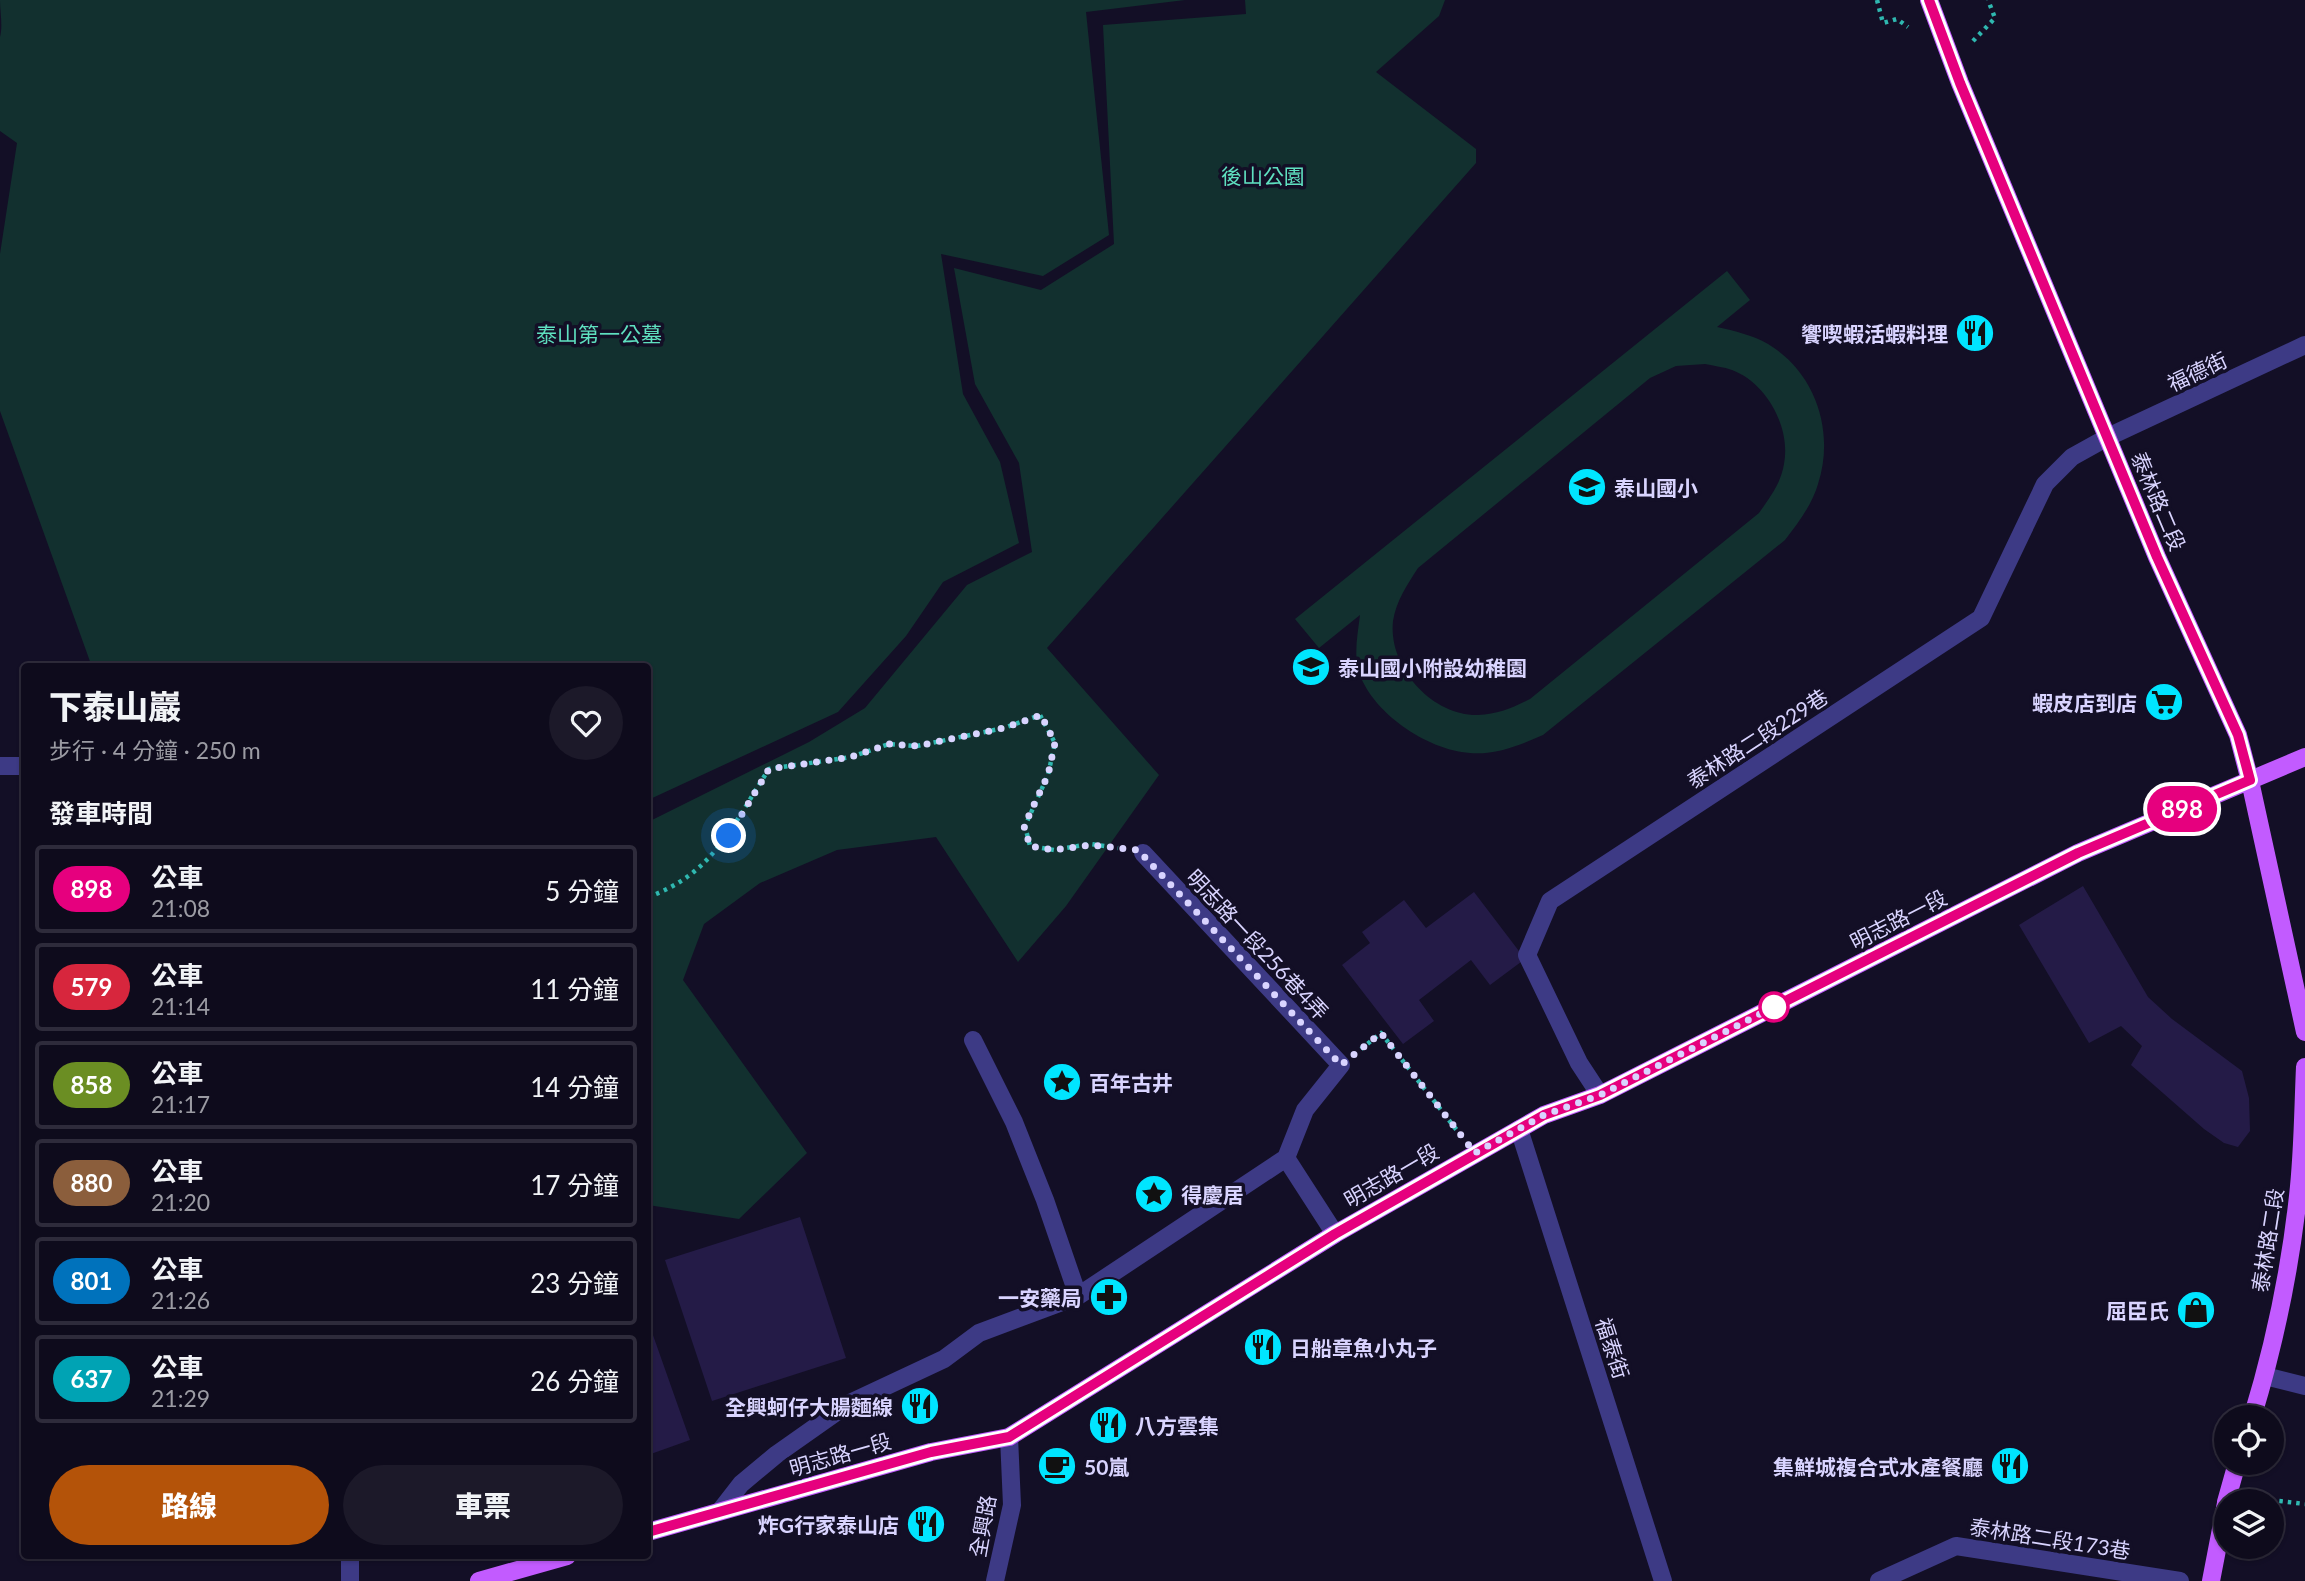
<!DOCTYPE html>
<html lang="zh-TW">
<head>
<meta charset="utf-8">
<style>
  :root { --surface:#0e0b1c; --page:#1c1929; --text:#f1f3f6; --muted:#9b9ba3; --line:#2e2b3b; --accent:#b45309 }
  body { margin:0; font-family:Lato,"Noto Sans TC",sans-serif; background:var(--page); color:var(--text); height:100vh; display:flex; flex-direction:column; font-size:26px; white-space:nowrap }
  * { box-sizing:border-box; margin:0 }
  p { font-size:23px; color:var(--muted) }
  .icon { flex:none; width:38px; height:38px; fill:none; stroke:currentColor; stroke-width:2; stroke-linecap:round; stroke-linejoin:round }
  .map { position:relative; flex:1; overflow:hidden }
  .drawer { position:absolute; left:21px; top:663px; width:630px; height:896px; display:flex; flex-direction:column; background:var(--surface); border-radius:7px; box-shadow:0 2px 5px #0004,0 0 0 2px var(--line) }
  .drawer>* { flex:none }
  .badge { padding:0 14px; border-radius:23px; font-size:24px; line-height:46px }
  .fabs { position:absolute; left:2214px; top:1405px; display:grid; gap:14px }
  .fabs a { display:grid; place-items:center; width:70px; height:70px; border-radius:50%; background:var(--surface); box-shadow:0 2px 5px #0004,0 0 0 2px var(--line); font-size:35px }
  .you { position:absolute; width:35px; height:35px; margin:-18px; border:5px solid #fff; border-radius:50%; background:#1a73e8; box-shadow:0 0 0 10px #1a73e833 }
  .map>.badge { position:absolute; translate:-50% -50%; box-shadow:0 0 0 4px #fff }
  h2 { padding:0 28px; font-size:26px; line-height:63px }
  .round { display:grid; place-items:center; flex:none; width:74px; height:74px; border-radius:37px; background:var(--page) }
  .headline { display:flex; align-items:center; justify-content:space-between; height:119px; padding:0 28px }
  h1 { font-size:33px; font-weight:800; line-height:52px }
  .primary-button { display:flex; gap:14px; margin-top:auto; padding:14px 28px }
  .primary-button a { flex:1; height:80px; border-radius:42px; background:var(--accent); color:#fff; font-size:28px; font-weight:800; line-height:80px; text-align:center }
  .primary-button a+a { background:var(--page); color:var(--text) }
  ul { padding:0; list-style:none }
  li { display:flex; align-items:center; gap:21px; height:88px; margin:0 14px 10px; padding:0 14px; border:4px solid var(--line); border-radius:7px }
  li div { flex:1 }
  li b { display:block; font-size:26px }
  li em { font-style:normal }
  li .badge { min-width:77px; font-weight:700; text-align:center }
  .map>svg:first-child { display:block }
  .green { fill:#12302f; fill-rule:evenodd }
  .building { fill:#241b47 }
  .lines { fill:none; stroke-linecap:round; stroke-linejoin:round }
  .path { stroke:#2fb8b0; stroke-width:4.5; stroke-dasharray:3.5 5; stroke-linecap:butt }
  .minor { stroke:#3d3a85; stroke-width:18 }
  .major { stroke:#c25bff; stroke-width:18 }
  .line-casing { stroke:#fff; stroke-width:16 }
  .line { stroke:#e6007e; stroke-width:10 }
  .walk { stroke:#d9d4ff; stroke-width:7; stroke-dasharray:0 12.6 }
  .stop-dot { fill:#fff; stroke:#e6007e; stroke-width:3.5 }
  .labels { text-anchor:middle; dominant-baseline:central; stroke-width:7; stroke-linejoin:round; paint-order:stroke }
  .park-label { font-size:21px; fill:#5fe0c0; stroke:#130f26 }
  .poi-label { font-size:21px; font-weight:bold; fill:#d9d4ff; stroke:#130f26; text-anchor:end }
  .street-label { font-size:21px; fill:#d9d4ff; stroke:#130f26 }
</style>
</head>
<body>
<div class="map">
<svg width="2305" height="1581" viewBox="0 0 2305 1581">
  <rect width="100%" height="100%" fill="#130f26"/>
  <!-- green -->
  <path class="green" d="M 0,0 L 1185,0 L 1086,12 L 1109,235 L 1043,276 L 941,254 L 963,394 L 1000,462 L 1019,543 L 943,582 L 906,636 L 838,712 L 648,800 L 648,667 L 92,667 L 0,411 L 0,254 L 17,143 L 0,131 L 0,37 C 3,26 0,12 0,0 Z
    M 1245,0 L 1445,0 L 1439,16 L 1376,72 L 1476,149 L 1476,163 L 1047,648 L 1159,775 L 1066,906 L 1018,962 L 936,837 L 837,850 L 760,883 L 704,924 L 683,980 L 807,1153 L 739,1219 L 648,1205 L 648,822 L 809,742 L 865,708 L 967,585 L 1032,552 L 1019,463 L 975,384 L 954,268 L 1041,290 L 1114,244 L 1103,25 L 1246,14 Z
    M 1727,271 L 1750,300 L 1717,327 C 1735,331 1752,335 1768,344 C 1816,373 1835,432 1818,484 C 1812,505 1798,523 1785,540 L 1543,735 C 1520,745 1496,755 1470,753 C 1427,750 1370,712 1358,669 C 1354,651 1358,632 1360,615 L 1319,648 L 1295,619 ZM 1705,364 C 1714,366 1724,367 1732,370 C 1767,383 1791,428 1784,464 C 1781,483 1770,497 1759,513 L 1530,699 C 1512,708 1498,714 1478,715 C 1432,716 1388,667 1393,621 C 1396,601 1407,585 1418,568 L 1650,378 L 1676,366 Z"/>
  <!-- building -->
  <path class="building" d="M 2083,886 L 2148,997 L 2172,1019 L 2242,1071 L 2249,1098 L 2250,1131 L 2238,1147 L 2224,1143 L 2204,1129 L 2131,1065 L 2142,1046 L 2121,1026 L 2089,1043 L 2019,925 Z
    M 1474,892 L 1525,959 L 1490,985 L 1471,960 L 1419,1000 L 1434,1021 L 1403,1044 L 1342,965 L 1370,943 L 1362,932 L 1404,900 L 1426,928 Z
    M 800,1217 L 846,1358 L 712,1401 L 665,1260 Z
    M 648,1321 L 690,1440 L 648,1455 Z"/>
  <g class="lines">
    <!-- path -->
    <path class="path" d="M 1877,0 L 1883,23 L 1897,19 L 1908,27
      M 1973,41 L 1995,18 L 1988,0
      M 648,897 C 714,874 733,824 769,769 L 851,757 L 889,744 L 917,746 L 1004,728 L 1040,715 L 1055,743 L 1048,775 L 1025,826 L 1030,846 L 1054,850 L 1090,844 L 1118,848
      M 1361,1049 L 1381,1033 L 1459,1133
      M 2254,1498 L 2305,1504"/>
    <!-- minor -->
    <path class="minor" d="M 0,766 L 24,766
      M 973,1040 L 1014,1122 L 1045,1200 L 1078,1296
      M 1600,1095 L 1579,1063 L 1527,955 L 1550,901 L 1981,618 L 2045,484 L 2072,457 L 2108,437 L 2305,345
      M 1519,1129 L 1663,1581
      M 1286,1158 L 1335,1234
      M 2265,1376 L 2305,1386
      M 720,1511 L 741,1484 L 777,1454 L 848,1404 L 944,1359 L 979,1333 L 1078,1296 L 1286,1158 L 1305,1110 L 1341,1065 L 1143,853
      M 350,1556 L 350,1581
      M 995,1581 L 1012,1505 L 1009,1437
      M 1879,1581 L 1956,1546 L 2180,1581"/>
    <!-- major -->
    <path class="major" d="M 1929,0 L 1960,83 L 2157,557 L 2238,735 L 2250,781 L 2305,1032
      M 2252,1418 C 2274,1346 2290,1270 2298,1196 C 2303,1153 2303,1110 2305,1067
      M 2226,1502 L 2237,1463
      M 648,1532 L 931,1452 L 1009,1437 L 1335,1234 L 1544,1115 L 1600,1095 L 2078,853 L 2305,757
      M 479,1581 L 567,1556
      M 2211,1581 L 2226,1503"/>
  </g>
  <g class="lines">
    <!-- line casing -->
    <g class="line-casing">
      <path id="line" d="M 648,1532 L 931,1452 L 1009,1437 L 1335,1234 L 1544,1115 L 1600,1095 L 2078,853 L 2250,780 L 2238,735 L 2157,557 L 1960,83 L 1929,0"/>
    </g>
    <!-- line -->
    <use href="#line" class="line"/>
    <!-- walk -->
    <path class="walk" d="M 729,836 L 769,769 L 851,757 L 889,744 L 917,746 L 1004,728 L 1041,715 L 1055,743 L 1048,775 L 1024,826 L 1030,846 L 1054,850 L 1090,845 L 1138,850 L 1341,1065 L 1381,1033 L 1475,1153 L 1544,1115 L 1600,1095 L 1774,1007"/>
  </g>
  <!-- icons -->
  <defs>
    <g id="restaurant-disc" transform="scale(2.0125)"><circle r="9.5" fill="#00e5ff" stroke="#130f26"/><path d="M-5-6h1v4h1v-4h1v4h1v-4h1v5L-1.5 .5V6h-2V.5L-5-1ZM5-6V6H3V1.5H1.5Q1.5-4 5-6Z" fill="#111"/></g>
    <g id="school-disc" transform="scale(2.0125)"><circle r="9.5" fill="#00e5ff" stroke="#130f26"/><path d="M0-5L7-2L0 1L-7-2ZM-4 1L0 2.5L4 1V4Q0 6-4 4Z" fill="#111"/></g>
    <g id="supermarket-disc" transform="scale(2.0125)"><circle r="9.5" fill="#00e5ff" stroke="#130f26"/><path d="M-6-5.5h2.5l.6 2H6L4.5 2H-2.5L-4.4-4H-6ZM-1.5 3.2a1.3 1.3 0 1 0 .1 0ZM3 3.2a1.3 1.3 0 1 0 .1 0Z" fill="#111"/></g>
    <g id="sight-disc" transform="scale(2.0125)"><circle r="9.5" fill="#00e5ff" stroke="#130f26"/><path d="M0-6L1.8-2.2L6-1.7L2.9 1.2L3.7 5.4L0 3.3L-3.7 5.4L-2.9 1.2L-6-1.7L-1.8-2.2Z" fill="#111"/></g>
    <g id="pharmacy-disc" transform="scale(2.0125)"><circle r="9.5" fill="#00e5ff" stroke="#130f26"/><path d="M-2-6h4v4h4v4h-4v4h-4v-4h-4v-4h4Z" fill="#111"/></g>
    <g id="shop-disc" transform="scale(2.0125)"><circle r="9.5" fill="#00e5ff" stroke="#130f26"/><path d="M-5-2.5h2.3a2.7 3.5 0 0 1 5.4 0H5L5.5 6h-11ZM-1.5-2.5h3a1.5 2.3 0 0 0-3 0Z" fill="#111"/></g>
    <g id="cafe-disc" transform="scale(2.0125)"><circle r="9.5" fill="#00e5ff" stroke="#130f26"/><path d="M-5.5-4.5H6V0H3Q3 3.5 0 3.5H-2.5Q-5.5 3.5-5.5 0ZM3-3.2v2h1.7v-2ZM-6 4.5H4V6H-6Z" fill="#111"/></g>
  </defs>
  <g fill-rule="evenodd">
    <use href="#restaurant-disc" x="1975" y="333"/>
    <use href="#school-disc" x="1587" y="487"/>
    <use href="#school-disc" x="1311" y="667"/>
    <use href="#supermarket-disc" x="2164" y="702"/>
    <use href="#sight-disc" x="1062" y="1082"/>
    <use href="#sight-disc" x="1154" y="1194"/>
    <use href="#pharmacy-disc" x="1109" y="1297"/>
    <use href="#shop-disc" x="2196" y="1310"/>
    <use href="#restaurant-disc" x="1263" y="1347"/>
    <use href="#restaurant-disc" x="920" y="1406"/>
    <use href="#restaurant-disc" x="1108" y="1425"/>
    <use href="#cafe-disc" x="1057" y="1466"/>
    <use href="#restaurant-disc" x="2010" y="1466"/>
    <use href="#restaurant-disc" x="926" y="1524"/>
  </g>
  <!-- markers -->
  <circle class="stop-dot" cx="1774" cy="1007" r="14"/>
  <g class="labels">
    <!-- park labels -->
    <g class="park-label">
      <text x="1263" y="175">後山公園</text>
      <text x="599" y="333">泰山第一公墓</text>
    </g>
    <!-- poi labels -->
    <g class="poi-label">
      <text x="1948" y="333">饗喫蝦活蝦料理</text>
      <text x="1614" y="487" text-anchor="start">泰山國小</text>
      <text x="1338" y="667" text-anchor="start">泰山國小附設幼稚園</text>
      <text x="2137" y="702">蝦皮店到店</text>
      <text x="1089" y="1082" text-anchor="start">百年古井</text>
      <text x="1181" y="1194" text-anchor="start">得慶居</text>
      <text x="1082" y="1297">一安藥局</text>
      <text x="2169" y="1310">屈臣氏</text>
      <text x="1290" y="1347" text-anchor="start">日船章魚小丸子</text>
      <text x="893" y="1406">全興蚵仔大腸麵線</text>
      <text x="1135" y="1425" text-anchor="start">八方雲集</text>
      <text x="1084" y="1466" text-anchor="start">50嵐</text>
      <text x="1983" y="1466">集鮮城複合式水產餐廳</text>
      <text x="899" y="1524">炸G行家泰山店</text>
    </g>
    <!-- street labels -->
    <g class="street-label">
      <text transform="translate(2197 371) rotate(-25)">福德街</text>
      <text transform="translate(2159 501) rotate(67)">泰林路二段</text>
      <text transform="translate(1757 738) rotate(-33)">泰林路二段229巷</text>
      <text transform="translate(1898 919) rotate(-27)">明志路一段</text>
      <text transform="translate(1258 944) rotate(47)">明志路一段256巷4弄</text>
      <text transform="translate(1391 1175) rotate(-30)">明志路一段</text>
      <text transform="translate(2267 1240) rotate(-81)">泰林路二段</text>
      <text transform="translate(1613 1348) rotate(72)">福泰街</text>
      <text transform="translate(840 1454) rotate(-16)">明志路一段</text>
      <text transform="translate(982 1526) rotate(-80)">全興路</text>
      <text transform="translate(2050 1538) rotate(9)">泰林路二段173巷</text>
    </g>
  </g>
</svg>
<div class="fabs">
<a><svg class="icon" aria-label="locate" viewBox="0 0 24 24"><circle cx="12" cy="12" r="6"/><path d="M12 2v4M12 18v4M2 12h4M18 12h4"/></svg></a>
<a><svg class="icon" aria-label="layers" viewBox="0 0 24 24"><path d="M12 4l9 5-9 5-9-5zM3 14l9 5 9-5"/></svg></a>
</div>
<div class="you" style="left:729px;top:836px"></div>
<b class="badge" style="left:2182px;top:809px;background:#e6007e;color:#fff">898</b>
<section class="drawer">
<div class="headline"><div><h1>下泰山巖</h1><p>步行 · 4 分鐘 · 250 m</p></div><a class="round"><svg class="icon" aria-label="heart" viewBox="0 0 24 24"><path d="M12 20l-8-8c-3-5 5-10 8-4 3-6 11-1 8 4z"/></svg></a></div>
<h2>發車時間</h2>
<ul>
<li><span class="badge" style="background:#e6007e;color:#fff">898</span><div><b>公車</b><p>21:08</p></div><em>5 分鐘</em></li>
<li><span class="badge" style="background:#d7263d;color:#fff">579</span><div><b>公車</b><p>21:14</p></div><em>11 分鐘</em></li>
<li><span class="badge" style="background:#6b8e23;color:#fff">858</span><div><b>公車</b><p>21:17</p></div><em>14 分鐘</em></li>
<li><span class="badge" style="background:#8b5e3c;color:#fff">880</span><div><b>公車</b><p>21:20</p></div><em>17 分鐘</em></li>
<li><span class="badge" style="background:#0072bc;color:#fff">801</span><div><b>公車</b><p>21:26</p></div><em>23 分鐘</em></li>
<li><span class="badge" style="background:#00a3b4;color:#fff">637</span><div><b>公車</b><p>21:29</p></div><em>26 分鐘</em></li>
</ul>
<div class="primary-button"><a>路線</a><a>車票</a></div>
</section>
</div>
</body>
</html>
